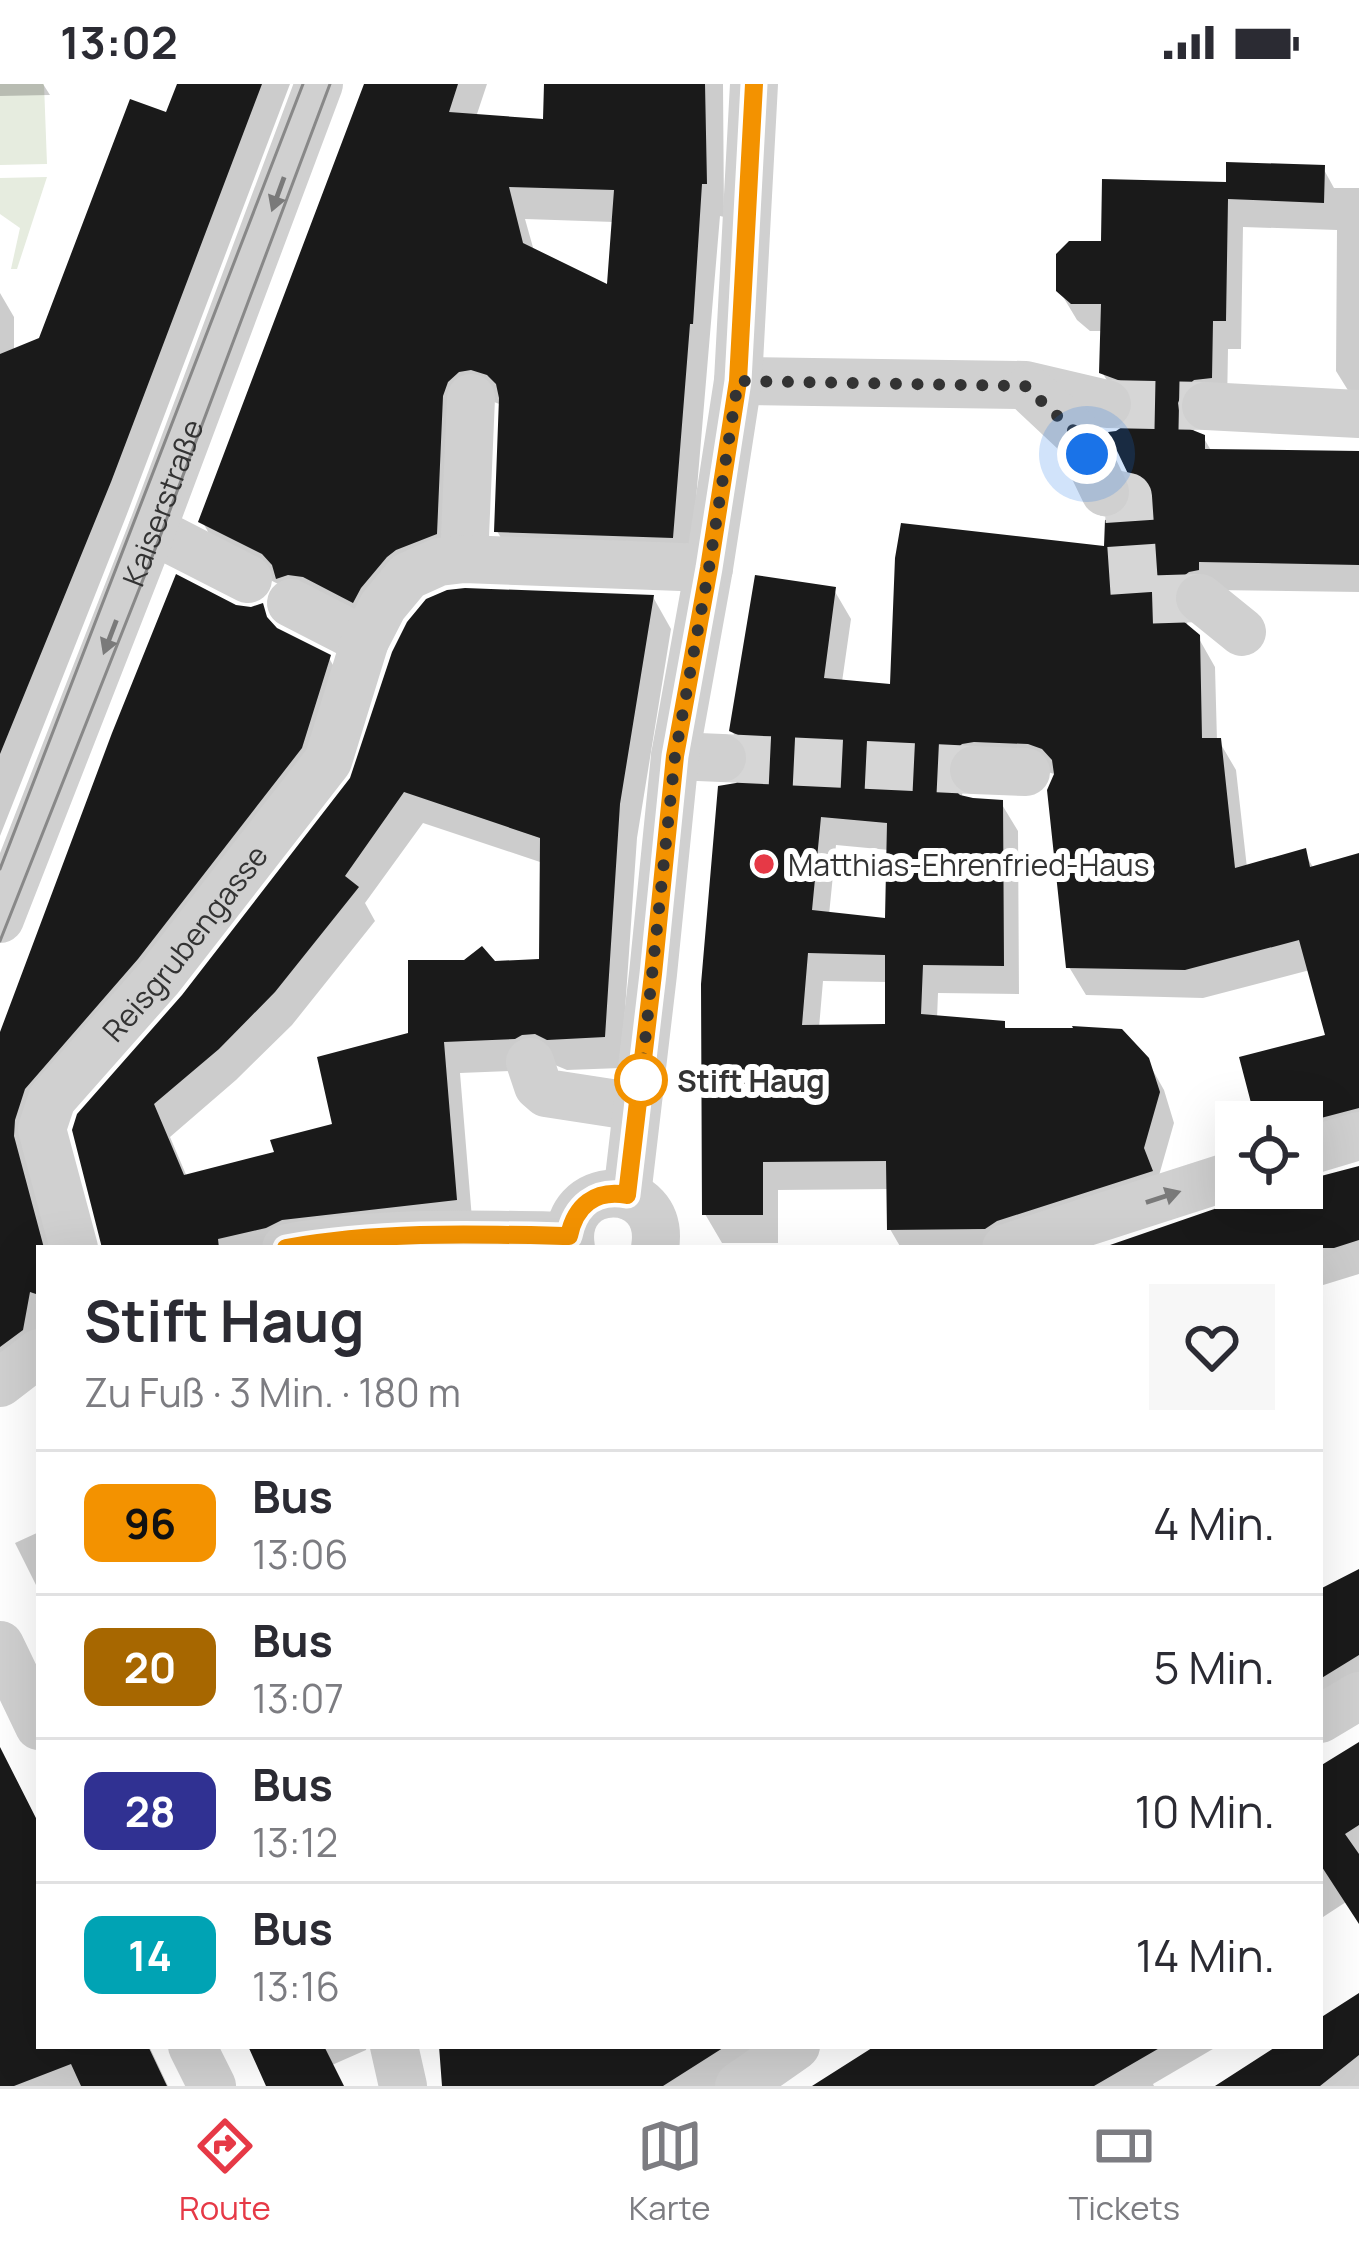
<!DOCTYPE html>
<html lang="de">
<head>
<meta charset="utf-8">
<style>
  :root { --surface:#fff; --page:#f7f7f7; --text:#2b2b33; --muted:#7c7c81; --line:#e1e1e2; --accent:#e63946 }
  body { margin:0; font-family:Manrope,sans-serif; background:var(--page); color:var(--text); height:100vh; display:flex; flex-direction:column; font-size:45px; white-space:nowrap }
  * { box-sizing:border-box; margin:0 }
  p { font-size:39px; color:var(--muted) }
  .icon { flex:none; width:66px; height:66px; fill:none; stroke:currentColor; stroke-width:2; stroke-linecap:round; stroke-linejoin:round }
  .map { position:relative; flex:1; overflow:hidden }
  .side { position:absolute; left:36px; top:1161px; width:1287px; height:804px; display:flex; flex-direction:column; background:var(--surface); border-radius:0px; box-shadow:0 12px 48px #0002 }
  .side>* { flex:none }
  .badge { padding:0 24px; border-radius:18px; font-size:42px; line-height:78px }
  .fabs { position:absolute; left:1215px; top:1017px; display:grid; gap:24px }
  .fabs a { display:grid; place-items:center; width:108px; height:108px; border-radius:0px; background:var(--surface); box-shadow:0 12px 48px #0002; font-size:60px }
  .you { position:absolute; width:60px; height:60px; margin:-30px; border:9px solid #fff; border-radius:50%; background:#1a73e8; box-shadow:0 0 0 18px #1a73e833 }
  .map>.badge { position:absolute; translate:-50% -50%; box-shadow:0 0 0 6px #fff }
  .round { display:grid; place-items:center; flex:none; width:126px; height:126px; border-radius:0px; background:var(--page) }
  .overview { display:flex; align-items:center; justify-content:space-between; height:204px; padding:0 48px }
  h1 { font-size:57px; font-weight:700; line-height:90px }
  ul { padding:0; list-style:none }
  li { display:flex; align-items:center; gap:36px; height:144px; padding:0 48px; border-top:3px solid var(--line) }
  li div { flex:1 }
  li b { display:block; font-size:45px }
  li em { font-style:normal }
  li .badge { min-width:132px; font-weight:700; text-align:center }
  .status { display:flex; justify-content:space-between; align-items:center; height:84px; padding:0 60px; background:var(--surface); direction:ltr }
  .status svg { height:33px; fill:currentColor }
  .tab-bar { display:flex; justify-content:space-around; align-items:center; height:168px; border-top:3px solid var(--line); background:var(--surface); font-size:33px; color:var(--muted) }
  .tab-bar a { display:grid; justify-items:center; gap:6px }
  .tab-bar .on { color:var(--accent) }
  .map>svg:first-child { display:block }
  .green { fill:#e6ecdf }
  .shadow { fill:#0003; fill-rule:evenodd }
  .building { fill:#1a1a1a; fill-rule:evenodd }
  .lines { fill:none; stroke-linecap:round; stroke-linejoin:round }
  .minor-tunnel { stroke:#d6d6d6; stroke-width:48; stroke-dasharray:48 24; stroke-linecap:butt }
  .minor { stroke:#d0d0d0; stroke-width:48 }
  .tram { stroke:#888; stroke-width:3 }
  .oneway { fill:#7a7a7a }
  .line-casing { stroke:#fff; stroke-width:27 }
  .line { stroke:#f39200; stroke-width:18 }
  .walk { stroke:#333; stroke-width:12; stroke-dasharray:0 21.6 }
  .poi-dot { fill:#e63946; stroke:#fff; stroke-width:4.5 }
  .stop-dot { fill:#fff; stroke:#f39200; stroke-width:6 }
  .labels { text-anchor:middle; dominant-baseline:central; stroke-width:12; stroke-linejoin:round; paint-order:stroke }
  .street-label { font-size:30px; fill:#333; stroke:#fff }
  .poi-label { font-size:30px; fill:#333; stroke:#fff; text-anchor:start }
  .stop-label { font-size:30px; font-weight:bold; fill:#333; stroke:#fff; text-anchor:start }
</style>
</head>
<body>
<div class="status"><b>13:02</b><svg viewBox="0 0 49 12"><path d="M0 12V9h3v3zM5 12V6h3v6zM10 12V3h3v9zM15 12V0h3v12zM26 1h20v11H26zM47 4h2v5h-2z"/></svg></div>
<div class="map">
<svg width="1359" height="2002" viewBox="0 0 1359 2002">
  <rect width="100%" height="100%" fill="#fff"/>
  <!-- green -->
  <path class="green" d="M 44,0 L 47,80 L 0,81 L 0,0 Z
    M 47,93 L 17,185 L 11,185 L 20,144 L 0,130 L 0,94 Z"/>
  <!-- shadow -->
  <path class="shadow" d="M 0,0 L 43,0 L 50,11 L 0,12 Z
    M 180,0 L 290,0 L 127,430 L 0,752 L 0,209 L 14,233 L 14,326 L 168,32 Z
    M 367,0 L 487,0 L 476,33 L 546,38 L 546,0 L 723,0 L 724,133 L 720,132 L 690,487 L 516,480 L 497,447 L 502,321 L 494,318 L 454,483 L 379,538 L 284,503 L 221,471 L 202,437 ZM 525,135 L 614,138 L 610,205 L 534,167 Z
    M 1323,84 L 1334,104 L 1359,104 L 1359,324 L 1336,287 L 1337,146 L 1243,143 L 1241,265 L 1228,265 L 1227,322 L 1197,337 L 1193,350 L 1203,353 L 1212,368 L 1359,370 L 1359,508 L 1213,506 L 1194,524 L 1187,539 L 1188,544 L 1198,553 L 1215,583 L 1217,657 L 1219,657 L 1236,686 L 1247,784 L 1304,768 L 1314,785 L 1359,773 L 1359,1055 L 1302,1075 L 1302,1038 L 1328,953 L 1310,886 L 1203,914 L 1086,911 L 1069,883 L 1057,691 L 1045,687 L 965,701 L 961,714 L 1001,719 L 1018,747 L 1019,910 L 938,909 L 937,935 L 1003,940 L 1008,947 L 1147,976 L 1164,1006 L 1174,1039 L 1158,1095 L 1017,1164 L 901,1164 L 890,1145 L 890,1105 L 778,1106 L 778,1159 L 722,1159 L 705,1130 L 738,701 L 749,690 L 753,677 L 749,676 L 732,647 L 834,506 L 851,535 L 842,598 L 893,604 L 1107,465 L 1130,427 L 1136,409 L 1131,341 L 1139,324 L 1119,317 L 1102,288 L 1103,247 L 1090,247 L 1077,236 L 1059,206 L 1104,161 L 1229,101 ZM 836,761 L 889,766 L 888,838 L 829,831 ZM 823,897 L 888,898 L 888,943 L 819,944 Z
    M 653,513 L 671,545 L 637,754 L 621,984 L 567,986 L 555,981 L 533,986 L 460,989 L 473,1147 L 318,1164 L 105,1164 L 185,913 L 353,696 ZM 423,739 L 543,779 L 542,878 L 411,951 L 336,1042 L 277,1070 L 187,1093 L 170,1053 L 236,996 L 292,941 L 375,837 L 365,819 Z
    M 261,523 L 275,546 L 329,574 L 347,606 L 319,696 L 48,1028 L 52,1164 L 39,1164 L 39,1278 L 0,1276 L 0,958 L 235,524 Z
    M 1359,1085 L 1359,1190 L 1320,1202 L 1320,1164 L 1107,1164 L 1278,1108 L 1277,1104 L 1302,1104 L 1302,1100 Z
    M 39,1448 L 39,1507 L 15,1459 Z
    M 1359,1488 L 1359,1610 L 1320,1633 L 1320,1508 Z
    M 1359,1663 L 1359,1837 L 1346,1818 L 1320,1835 L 1320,1687 Z
    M 0,1666 L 39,1743 L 39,1962 L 149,1962 L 168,2002 L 0,2002 Z
    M 1359,1913 L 1359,2002 L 1220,2002 L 1283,1962 L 1320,1962 L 1320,1938 Z
    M 250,1962 L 367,1962 L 366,1966 L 332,1981 L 343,2002 L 269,2002 Z
    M 441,1962 L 780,1962 L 721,2002 L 444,2002 Z
    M 879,1962 L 1218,1962 L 1153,2000 L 1154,2002 L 820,2002 Z"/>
  <!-- building -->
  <path class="building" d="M 177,0 L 262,0 L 111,398 L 0,670 L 0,270 L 39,254 L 130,15 L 166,28 Z
    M 364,0 L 458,0 L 449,28 L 543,35 L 544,0 L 705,0 L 707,100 L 702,100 L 693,240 L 690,240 L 673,454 L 494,448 L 499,314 L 496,300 L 487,291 L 471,286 L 459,288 L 448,298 L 443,312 L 437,450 L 396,466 L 387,473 L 361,504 L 353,519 L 303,493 L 288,491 L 276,495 L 272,481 L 262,470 L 198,438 ZM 509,103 L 614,106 L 607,200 L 523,159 Z
    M 1226,78 L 1325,81 L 1324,119 L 1228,115 L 1226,237 L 1213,237 L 1212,294 L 1194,296 L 1183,306 L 1178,319 L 1180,334 L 1190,345 L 1205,351 L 1205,365 L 1359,367 L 1359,481 L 1199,478 L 1199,486 L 1189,488 L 1177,497 L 1172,508 L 1173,523 L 1182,536 L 1200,551 L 1202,654 L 1221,654 L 1235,784 L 1306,764 L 1310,783 L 1359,769 L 1359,1024 L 1302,1039 L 1256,1038 L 1239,973 L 1325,951 L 1299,856 L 1185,886 L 1066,884 L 1047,706 L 1054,690 L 1052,676 L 1042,665 L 1028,660 L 974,658 L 962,660 L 951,670 L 946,686 L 949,700 L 960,711 L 973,714 L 1003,716 L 1004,882 L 923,881 L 921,930 L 1005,937 L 1005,944 L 1073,944 L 1072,942 L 1122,945 L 1149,974 L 1160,1008 L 1144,1064 L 1153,1087 L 997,1137 L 985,1145 L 887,1146 L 886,1077 L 763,1078 L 763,1131 L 702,1131 L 701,900 L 718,702 L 736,699 L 747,688 L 750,676 L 747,660 L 738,651 L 729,647 L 755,491 L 836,503 L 824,594 L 890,600 L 895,474 L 901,439 L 1104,462 L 1105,436 L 1118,433 L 1128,425 L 1133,409 L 1131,396 L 1108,348 L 1116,347 L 1128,339 L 1135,325 L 1134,313 L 1126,299 L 1099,289 L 1101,220 L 1071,220 L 1056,207 L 1056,170 L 1069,157 L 1101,157 L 1102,95 L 1226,98 ZM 821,733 L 887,739 L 885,834 L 812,826 ZM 808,869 L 885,871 L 885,940 L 802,941 Z
    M 176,490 L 236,521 L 251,523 L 263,519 L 267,533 L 277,544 L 331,571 L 302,664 L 138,875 L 25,1005 L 15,1036 L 14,1052 L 44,1164 L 39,1164 L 39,1211 L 30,1208 L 23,1246 L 0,1263 L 0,948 L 112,649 Z
    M 465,504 L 654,511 L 620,720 L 605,953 L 547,956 L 535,950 L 522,951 L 515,955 L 444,958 L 457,1116 L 282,1136 L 266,1144 L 218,1155 L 219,1164 L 102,1164 L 72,1046 L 77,1030 L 182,911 L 350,694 L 392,568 L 407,538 L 426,515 L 447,506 ZM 404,708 L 540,754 L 539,875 L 495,877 L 482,862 L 464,876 L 408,876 L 408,949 L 317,973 L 332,1040 L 270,1056 L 274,1068 L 184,1091 L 154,1020 L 219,965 L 275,908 L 359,803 L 345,792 Z
    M 1359,1082 L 1359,1156 L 1334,1164 L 1110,1164 L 1110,1161 L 1252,1112 L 1280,1104 L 1302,1104 L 1302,1097 Z
    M 1359,1485 L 1359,1571 L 1320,1595 L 1320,1505 Z
    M 1359,1658 L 1359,1741 L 1345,1750 L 1359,1770 L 1359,1840 L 1320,1780 L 1320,1682 Z
    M 0,1663 L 39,1740 L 39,1962 L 148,1962 L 167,2002 L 81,2002 L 71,1980 L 14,2002 L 0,2002 Z
    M 1359,1909 L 1359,1971 L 1320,2002 L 1215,2002 L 1277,1962 L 1320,1962 L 1320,1934 Z
    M 248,1962 L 324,1962 L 344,2002 L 266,2002 Z
    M 439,1962 L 726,1962 L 663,2002 L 442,2002 Z
    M 875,1962 L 1163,1962 L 1094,2002 L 812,2002 Z"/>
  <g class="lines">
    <!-- minor-tunnel -->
    <path class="minor-tunnel" d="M 1107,320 L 1206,322
      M 1105,408 L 1128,413 L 1135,516 L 1200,514
      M 722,674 L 974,686"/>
    <!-- minor -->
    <g class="minor">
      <path d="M 738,297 L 1026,301 L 1107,320"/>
      <path d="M 1029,305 L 1077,350 L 1105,408"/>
      <path d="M 1206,322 L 1359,330"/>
      <path d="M 152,446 L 248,495"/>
      <path d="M 464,475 L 471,314"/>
      <path d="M 1200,514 L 1242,548"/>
      <path d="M 291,519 L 365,557"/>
      <path d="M 675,672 L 722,674"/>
      <path d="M 974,686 L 1026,688"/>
      <path id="s1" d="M 0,835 L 152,446 L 319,0"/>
      <path d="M 530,978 L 538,1002 L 546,1009 L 637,1023"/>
      <path d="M 1302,1069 L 1359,1052"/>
      <path d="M 627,1111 L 653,890 L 675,672 L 709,484 L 738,297 L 754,0"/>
      <path id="s2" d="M 74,1164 L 42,1045 L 52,1015 L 160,893 L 328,677 L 365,557 L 383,522 L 408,492 L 439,478 L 464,475 L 709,484"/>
      <path d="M 286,1164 C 380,1147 474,1150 569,1152"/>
      <path d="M 571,1164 C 559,1092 667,1091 655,1164"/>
      <path d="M 1006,1164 L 1236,1090"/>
      <path d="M 0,1299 L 39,1269"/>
      <path d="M 0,1561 L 39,1642"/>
      <path d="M 1320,1635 L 1359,1612"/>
      <path d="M 192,1962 L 212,2002"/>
      <path d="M 394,1962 L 403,2002"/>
      <path d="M 739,2002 L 796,1962"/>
    </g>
    <!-- tram -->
    <path class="tram" d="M 0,785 L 303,0
      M 0,857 L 161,450 L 330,0"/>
  </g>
  <!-- one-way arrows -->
  <defs><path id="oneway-solid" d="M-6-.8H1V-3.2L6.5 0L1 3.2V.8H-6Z" transform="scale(3)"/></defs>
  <g class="oneway">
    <use href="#oneway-solid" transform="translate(278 110) rotate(110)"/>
    <use href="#oneway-solid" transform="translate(110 553) rotate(111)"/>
    <use href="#oneway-solid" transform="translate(1163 1113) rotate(-18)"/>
  </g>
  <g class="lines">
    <!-- line casing -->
    <g class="line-casing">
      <path id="line" d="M 286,1164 C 380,1147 474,1150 569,1152 C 575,1122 595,1105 627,1111 L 653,890 L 675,672 L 709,484 L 738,297 L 754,0"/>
    </g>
    <!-- line -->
    <use href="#line" class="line"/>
    <!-- walk -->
    <path class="walk" d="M 641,996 L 675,672 L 709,484 L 738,297 L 1025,302 L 1077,350 L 1087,370"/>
  </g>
  <!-- markers -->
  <circle class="poi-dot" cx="764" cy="780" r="12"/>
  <circle class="stop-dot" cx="641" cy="996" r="24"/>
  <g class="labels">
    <!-- street labels -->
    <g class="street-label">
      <text stroke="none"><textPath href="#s1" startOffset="447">Kaiserstraße</textPath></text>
      <text stroke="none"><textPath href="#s2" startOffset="360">Reisgrubengasse</textPath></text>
    </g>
    <!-- poi labels -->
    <g class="poi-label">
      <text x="788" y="780">Matthias-Ehrenfried-Haus</text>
    </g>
    <!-- stop labels -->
    <g class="stop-label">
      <text x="677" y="996">Stift Haug</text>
    </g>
  </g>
</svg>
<div class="fabs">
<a><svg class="icon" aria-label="locate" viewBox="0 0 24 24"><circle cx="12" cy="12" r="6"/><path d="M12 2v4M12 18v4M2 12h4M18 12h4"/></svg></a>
</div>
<div class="you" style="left:1087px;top:370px"></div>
<section class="side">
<div class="overview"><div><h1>Stift Haug</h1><p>Zu Fuß · 3 Min. · 180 m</p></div><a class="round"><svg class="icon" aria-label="heart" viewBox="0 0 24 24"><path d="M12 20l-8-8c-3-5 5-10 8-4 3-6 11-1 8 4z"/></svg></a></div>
<ul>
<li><span class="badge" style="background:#f39200;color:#111">96</span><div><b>Bus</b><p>13:06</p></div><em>4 Min.</em></li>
<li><span class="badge" style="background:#a76700;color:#fff">20</span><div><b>Bus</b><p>13:07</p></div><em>5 Min.</em></li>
<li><span class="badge" style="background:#303192;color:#fff">28</span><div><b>Bus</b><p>13:12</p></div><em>10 Min.</em></li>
<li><span class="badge" style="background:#00a3b4;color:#fff">14</span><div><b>Bus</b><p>13:16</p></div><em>14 Min.</em></li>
</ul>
</section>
</div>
<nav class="tab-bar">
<a class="on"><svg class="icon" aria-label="directions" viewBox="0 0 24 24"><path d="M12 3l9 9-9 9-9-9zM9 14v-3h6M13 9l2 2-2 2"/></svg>Route</a>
<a><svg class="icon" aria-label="map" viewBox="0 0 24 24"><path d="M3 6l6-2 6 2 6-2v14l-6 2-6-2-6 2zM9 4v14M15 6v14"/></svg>Karte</a>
<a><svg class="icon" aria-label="tickets" viewBox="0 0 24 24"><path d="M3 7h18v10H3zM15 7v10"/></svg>Tickets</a>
</nav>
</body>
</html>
